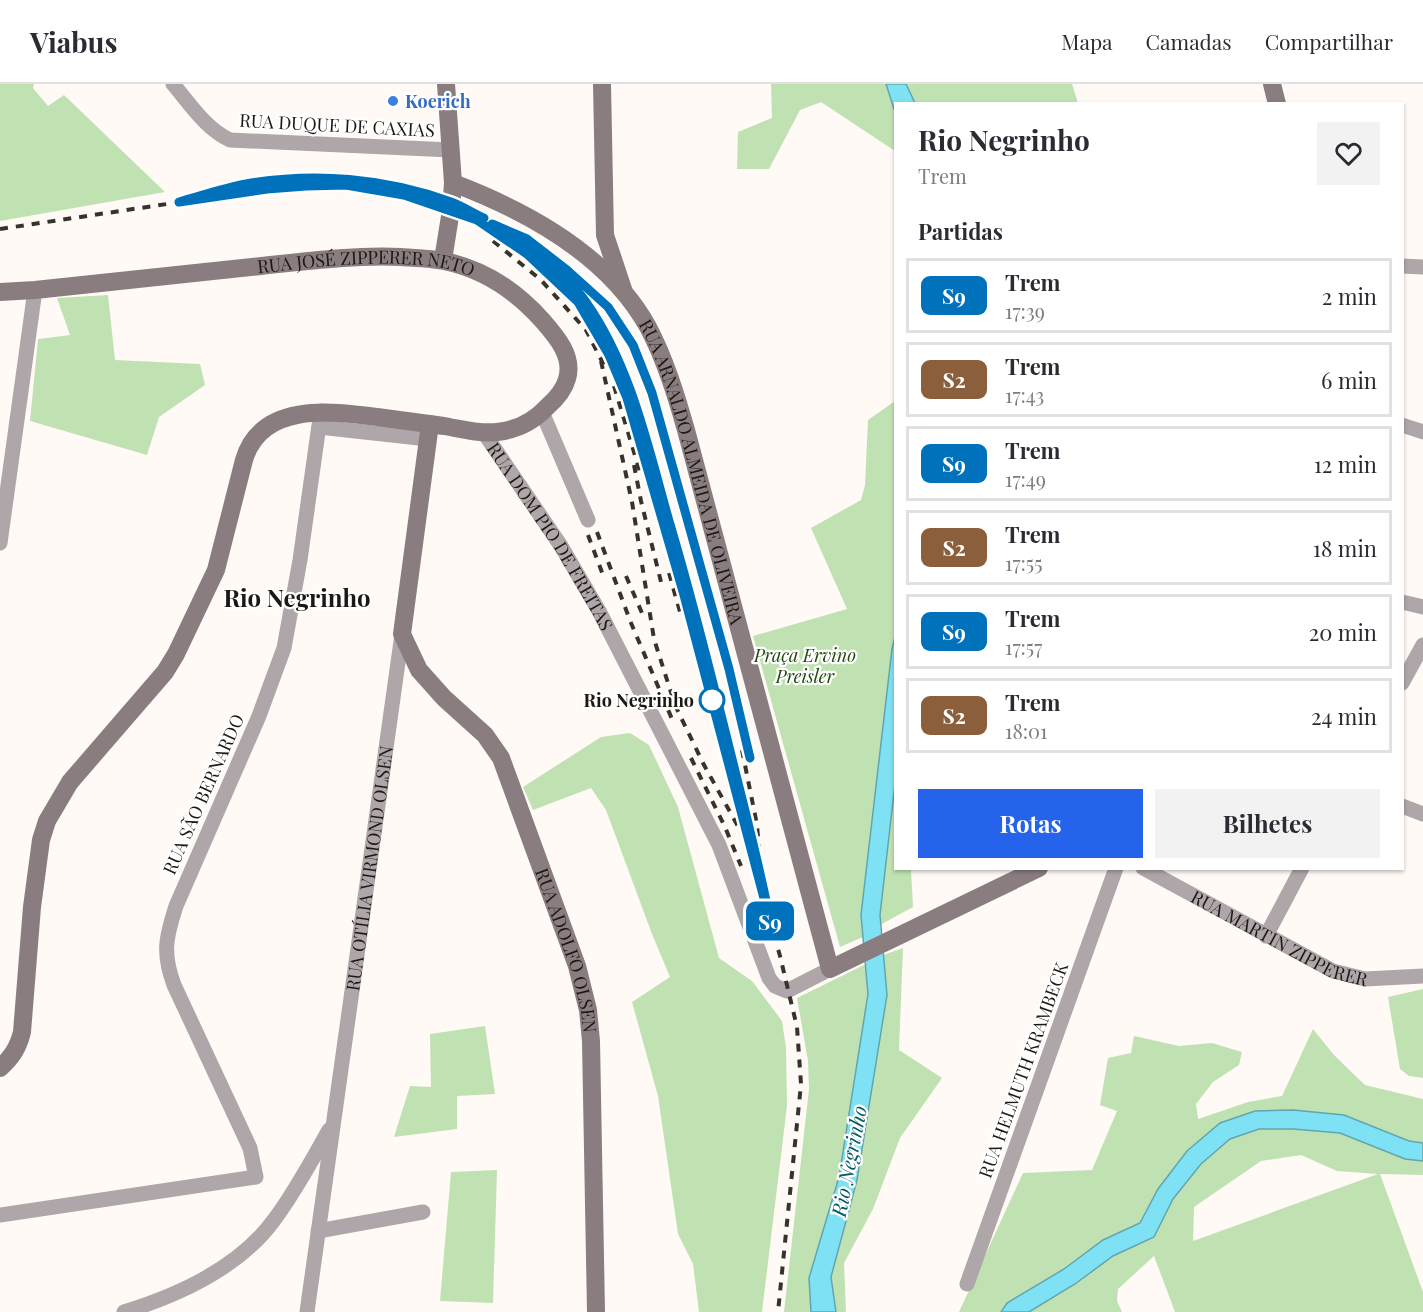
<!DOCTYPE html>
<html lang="pt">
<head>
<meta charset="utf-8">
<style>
  :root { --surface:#fff; --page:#f2f2f3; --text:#2b2b33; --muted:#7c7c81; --line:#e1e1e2; --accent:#2563eb }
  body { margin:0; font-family:"Playfair Display",serif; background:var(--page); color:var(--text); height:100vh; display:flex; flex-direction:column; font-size:22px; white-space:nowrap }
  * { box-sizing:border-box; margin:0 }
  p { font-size:20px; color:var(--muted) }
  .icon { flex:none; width:33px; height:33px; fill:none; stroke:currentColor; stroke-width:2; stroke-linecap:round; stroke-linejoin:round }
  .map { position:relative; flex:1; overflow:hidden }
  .side { position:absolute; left:894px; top:18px; width:510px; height:768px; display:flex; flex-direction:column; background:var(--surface); border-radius:0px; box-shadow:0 2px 4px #0004 }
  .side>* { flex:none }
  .badge { padding:0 12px; border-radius:9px; font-size:21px; line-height:39px }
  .map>.badge { position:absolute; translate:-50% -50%; box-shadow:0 0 0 3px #fff }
  h2 { padding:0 24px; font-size:22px; line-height:54px }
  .round { display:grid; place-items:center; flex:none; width:63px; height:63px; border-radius:0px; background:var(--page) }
  .headline { display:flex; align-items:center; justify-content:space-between; height:102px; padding:0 24px }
  h1 { font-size:28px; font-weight:700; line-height:45px }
  .button { display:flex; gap:12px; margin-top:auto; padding:12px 24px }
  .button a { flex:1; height:69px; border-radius:0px; background:var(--accent); color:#fff; font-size:24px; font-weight:700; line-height:69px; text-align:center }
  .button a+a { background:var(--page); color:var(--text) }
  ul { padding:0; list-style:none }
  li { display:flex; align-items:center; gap:18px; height:75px; margin:0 12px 9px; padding:0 12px; border:3px solid var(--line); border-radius:0px }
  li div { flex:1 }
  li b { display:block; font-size:22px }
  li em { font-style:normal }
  li .badge { min-width:66px; font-weight:700; text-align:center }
  header { display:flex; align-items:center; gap:36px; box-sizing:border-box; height:84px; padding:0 30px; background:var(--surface); border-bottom:2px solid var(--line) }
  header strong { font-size:28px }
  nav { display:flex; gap:33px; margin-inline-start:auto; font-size:21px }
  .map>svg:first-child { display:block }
  .green { fill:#c0e2b3; fill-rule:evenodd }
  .water { fill:#7fe1f4; stroke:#61a5b0; stroke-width:1.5 }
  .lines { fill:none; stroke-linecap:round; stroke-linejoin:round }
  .street { stroke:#aea6a8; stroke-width:15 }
  .secondary { stroke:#897d80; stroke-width:18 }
  .rail { stroke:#36322d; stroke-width:4; stroke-dasharray:8 8; stroke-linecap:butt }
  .line-casing { stroke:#fff; stroke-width:14 }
  .line { stroke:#0072bc; stroke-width:9 }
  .shop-dot { fill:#3f7fe0; stroke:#fff; stroke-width:2 }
  .stop-dot { fill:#fff; stroke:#0072bc; stroke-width:3 }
  .labels { text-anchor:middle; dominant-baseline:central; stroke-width:4.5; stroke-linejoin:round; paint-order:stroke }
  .shop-label { font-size:18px; font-weight:bold; fill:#366cbe; stroke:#fff; text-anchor:start }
  .street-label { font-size:18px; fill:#1c1813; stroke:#fff }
  .park-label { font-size:18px; font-style:italic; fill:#20490a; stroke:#fff }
  .stop-label { font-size:18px; font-weight:bold; fill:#1c1813; stroke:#fff; text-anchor:end }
  .water-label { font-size:20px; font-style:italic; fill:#005a67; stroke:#fff }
  .district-label { font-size:24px; font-weight:bold; fill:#1c1813; stroke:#fff }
</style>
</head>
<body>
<header>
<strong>Viabus</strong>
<nav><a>Mapa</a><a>Camadas</a><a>Compartilhar</a></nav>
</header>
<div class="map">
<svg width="1423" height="1228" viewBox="0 0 1423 1228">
  <rect width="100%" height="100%" fill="#fffaf5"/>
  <!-- green -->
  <path class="green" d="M 0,0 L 34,0 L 33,4 L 48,22 L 64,11 L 165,108 L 0,137 Z
    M 771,0 L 886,0 L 895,28 L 895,67 L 821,18 L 800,26 L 769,85 L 737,85 L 738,48 L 772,34 Z
    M 906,0 L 1072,0 L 1078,19 L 915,19 Z
    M 108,211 L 115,276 L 200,280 L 205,301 L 159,333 L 147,371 L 30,337 L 38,255 L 70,251 L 57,214 Z
    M 895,317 L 895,553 L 892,565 L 861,831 L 863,853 L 840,863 L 753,552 L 847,525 L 811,444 L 861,416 L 865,401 L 868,336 Z
    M 630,649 L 649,661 L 678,723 L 719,874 L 752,897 L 782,937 L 786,964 L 787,1022 L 762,1228 L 699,1228 L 693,1180 L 678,1150 L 658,1012 L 632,918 L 670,893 L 652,850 L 606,726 L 591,704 L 533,726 L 523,703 L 601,653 Z
    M 895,691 L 896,784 L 911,785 L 913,823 L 880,841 L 880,831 Z
    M 903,864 L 899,966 L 942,994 L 900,1054 L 873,1125 L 844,1179 L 846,1228 L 836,1228 L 831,1193 L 857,1096 L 887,911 L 883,871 Z
    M 866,880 L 868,910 L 839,1093 L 809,1194 L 811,1228 L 784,1228 L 809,1005 L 808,977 L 797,914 Z
    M 1423,905 L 1423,994 L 1409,992 L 1400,985 L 1388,913 Z
    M 485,942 L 495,1010 L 457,1012 L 457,1045 L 394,1053 L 410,1002 L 431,1003 L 430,950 Z
    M 1313,945 L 1334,971 L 1365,1001 L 1423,1015 L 1423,1059 L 1409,1057 L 1344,1031 L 1220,1039 L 1187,1068 L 1158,1105 L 1140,1139 L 1103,1156 L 1064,1185 L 1008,1219 L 1001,1228 L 959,1228 L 1023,1089 L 1092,1086 L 1117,1027 L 1100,1021 L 1108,974 L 1131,969 L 1134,952 L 1179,962 L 1212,959 L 1242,968 L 1239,981 L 1213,998 L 1196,1020 L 1198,1035 L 1248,1018 L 1282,1012 Z
    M 1259,1045 L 1293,1045 L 1340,1049 L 1405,1075 L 1423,1077 L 1423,1091 L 1380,1090 L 1423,1208 L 1423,1228 L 1175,1228 L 1154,1172 L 1118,1205 L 1117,1217 L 1122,1228 L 1029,1228 L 1075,1200 L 1113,1172 L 1154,1153 L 1173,1115 L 1201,1080 L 1230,1055 ZM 1301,1071 L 1337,1087 L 1378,1090 L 1193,1157 L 1194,1123 L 1261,1077 Z
    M 497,1086 L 493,1219 L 440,1217 L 451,1088 Z"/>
  <!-- water -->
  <path class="water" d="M 886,0 L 906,0 L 915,19 L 896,20 L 895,28 Z
    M 895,553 L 896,691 L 880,831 L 887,911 L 857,1096 L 831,1193 L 836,1228 L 811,1228 L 809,1194 L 839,1093 L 868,910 L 861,831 L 892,565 Z
    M 1293,1026 L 1344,1031 L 1409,1057 L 1423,1059 L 1423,1077 L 1405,1075 L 1340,1049 L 1293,1045 L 1259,1045 L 1230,1055 L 1201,1080 L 1173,1115 L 1154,1153 L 1113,1172 L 1075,1200 L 1029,1228 L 1001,1228 L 1007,1219 L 1064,1185 L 1103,1156 L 1140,1139 L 1158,1105 L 1187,1067 L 1220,1039 L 1255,1027 Z"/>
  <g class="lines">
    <!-- street -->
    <g class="street">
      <path d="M 173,0 C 190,20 206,45 230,56 L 451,66"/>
      <path d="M 1402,182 L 1423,183"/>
      <path d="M 542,328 L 588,436"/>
      <path d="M 1402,341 L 1423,348"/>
      <path d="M 319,343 L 428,355"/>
      <path id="s1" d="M 484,349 L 561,462 L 599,527 L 719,761 L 769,894 L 775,902 L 787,907 L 830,885"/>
      <path d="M 0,459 L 35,206"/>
      <path d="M 1402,518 L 1423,523"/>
      <path d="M 1402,599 L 1423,561"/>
      <path d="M 1402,722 L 1423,730"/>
      <path id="s2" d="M 1143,784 L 1333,887 L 1365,895 L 1423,892"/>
      <path d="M 1266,852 L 1302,784"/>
      <path d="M 0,1131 L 256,1093 L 250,1064 L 174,901 C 162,869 166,853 176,822 L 259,632 L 284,564 L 300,476 L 321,327"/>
      <path d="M 318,1147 L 423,1128"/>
      <path d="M 967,1200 L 1116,784"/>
      <path d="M 124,1228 C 179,1211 239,1184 274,1136 C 295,1108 312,1076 329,1046"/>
      <path id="s3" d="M 307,1228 L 402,550"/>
    </g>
    <!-- secondary -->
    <g class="secondary">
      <path d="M 602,0 L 605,151 L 623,205"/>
      <path d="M 1272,0 L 1277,20"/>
      <path id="s4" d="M 453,99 C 527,127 608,171 648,243 C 665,275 676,311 686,346 L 830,885 L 1039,784"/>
      <path d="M 443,176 L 451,126 L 453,99 L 446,0"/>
      <path id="s5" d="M 0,208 L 35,206 C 111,198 186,190 261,182 C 308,177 354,171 401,173 C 415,174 430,174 444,177 C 483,185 516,207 542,236 C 556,252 574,272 567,295 C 564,306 555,316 547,323 C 534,337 516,346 497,348 C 479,350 461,345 444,342 C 422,339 399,336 377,333 C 330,327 261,318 244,376 L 216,486 L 176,570 L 165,588 L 70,698 L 47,737 L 41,756 L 32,823 L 22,948 C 18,964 12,973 0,984"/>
      <path id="s6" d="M 430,340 L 402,550 L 419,586 L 444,614 L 485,651 L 501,674 L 577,882 L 588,926 L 591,957 L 596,1228"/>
    </g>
    <!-- rail -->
    <path class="rail" d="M 493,140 L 527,155 L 567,186 L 608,223 L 633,261 L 652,309 L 729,585 L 750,674
      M 0,145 L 267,105 L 346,101 L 404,111 L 477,136 L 527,170 L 578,218 L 609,271 L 628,314 L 685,511 L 749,762 L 780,872 L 797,943 L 801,1000 L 778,1228
      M 493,157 L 541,196 L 586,246 L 605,283
      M 601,277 L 632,418 L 654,555 L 675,621 L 704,681 L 740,746
      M 614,302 L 640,388
      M 634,381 L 641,417 L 662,502
      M 597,448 L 631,539 L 672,635
      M 588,451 L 603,491
      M 669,489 L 682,535
      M 626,492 L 645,536
      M 742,666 L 757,741 L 760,778
      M 691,674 L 725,743 L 741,782"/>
  </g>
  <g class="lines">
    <!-- line casing -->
    <g class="line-casing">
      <path id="line" d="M 484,134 C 473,129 462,122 451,118 C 385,94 314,88 246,100 C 224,104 201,112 179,118 L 267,105 L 306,102 L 346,101 L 404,111 L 477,136 L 527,170 L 578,218 L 609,271 L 627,314 L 684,511 L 771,841 C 761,789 748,738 735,687 C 714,603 694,520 669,437 C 648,363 631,282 586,218 C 565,188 523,159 492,140 L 527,155 L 567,186 L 608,223 L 633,261 L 652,309 L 729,585 L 750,674"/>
    </g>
    <!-- line -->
    <use href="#line" class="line"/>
  </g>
  <!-- markers -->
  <circle class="shop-dot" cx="393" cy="17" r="6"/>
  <circle class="stop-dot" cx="712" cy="616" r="12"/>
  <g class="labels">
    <!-- shop labels -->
    <g class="shop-label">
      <text x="405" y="17">Koerich</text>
    </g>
    <!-- street labels -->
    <g class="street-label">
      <text transform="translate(337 41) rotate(3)">RUA DUQUE DE CAXIAS</text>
      <text stroke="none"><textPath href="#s5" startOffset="368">RUA JOSÉ ZIPPERER NETO</textPath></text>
      <text stroke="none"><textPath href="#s4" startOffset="399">RUA ARNALDO ALMEIDA DE OLIVEIRA</textPath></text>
      <text stroke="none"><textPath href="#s1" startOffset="123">RUA DOM PIO DE FREITAS</textPath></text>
      <text transform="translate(203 710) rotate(-66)">RUA SÃO BERNARDO</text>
      <text stroke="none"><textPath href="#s3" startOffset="448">RUA OTÍLIA VIRMOND OLSEN</textPath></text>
      <text stroke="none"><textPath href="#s2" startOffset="154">RUA MARTIN ZIPPERER</textPath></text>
      <text stroke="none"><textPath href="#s6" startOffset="576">RUA ADOLFO OLSEN</textPath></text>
      <text transform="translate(1023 986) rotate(-70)">RUA HELMUTH KRAMBECK</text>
    </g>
    <!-- park labels -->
    <g class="park-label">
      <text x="805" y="571">Praça Ervino<tspan x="805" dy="21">Preisler</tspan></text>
    </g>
    <!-- stop labels -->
    <g class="stop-label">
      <text x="694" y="616">Rio Negrinho</text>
    </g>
    <!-- water labels -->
    <g class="water-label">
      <text transform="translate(848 1077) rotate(-79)">Rio Negrinho</text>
    </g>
    <!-- district labels -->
    <g class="district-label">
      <text x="297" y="513">Rio Negrinho</text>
    </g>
  </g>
</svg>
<b class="badge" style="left:770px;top:837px;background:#0072bc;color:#fff">S9</b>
<section class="side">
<div class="headline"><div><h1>Rio Negrinho</h1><p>Trem</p></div><a class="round"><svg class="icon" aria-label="heart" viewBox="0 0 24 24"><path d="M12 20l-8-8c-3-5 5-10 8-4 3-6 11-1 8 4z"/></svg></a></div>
<h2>Partidas</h2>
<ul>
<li><span class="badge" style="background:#0072bc;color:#fff">S9</span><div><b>Trem</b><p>17:39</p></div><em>2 min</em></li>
<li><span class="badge" style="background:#8b5e3c;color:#fff">S2</span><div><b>Trem</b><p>17:43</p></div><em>6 min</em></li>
<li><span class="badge" style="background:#0072bc;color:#fff">S9</span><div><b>Trem</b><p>17:49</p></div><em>12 min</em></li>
<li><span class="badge" style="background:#8b5e3c;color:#fff">S2</span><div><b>Trem</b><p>17:55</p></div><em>18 min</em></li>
<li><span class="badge" style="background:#0072bc;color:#fff">S9</span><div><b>Trem</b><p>17:57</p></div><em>20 min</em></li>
<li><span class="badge" style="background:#8b5e3c;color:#fff">S2</span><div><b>Trem</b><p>18:01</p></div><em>24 min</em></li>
</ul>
<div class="button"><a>Rotas</a><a>Bilhetes</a></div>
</section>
</div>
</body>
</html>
